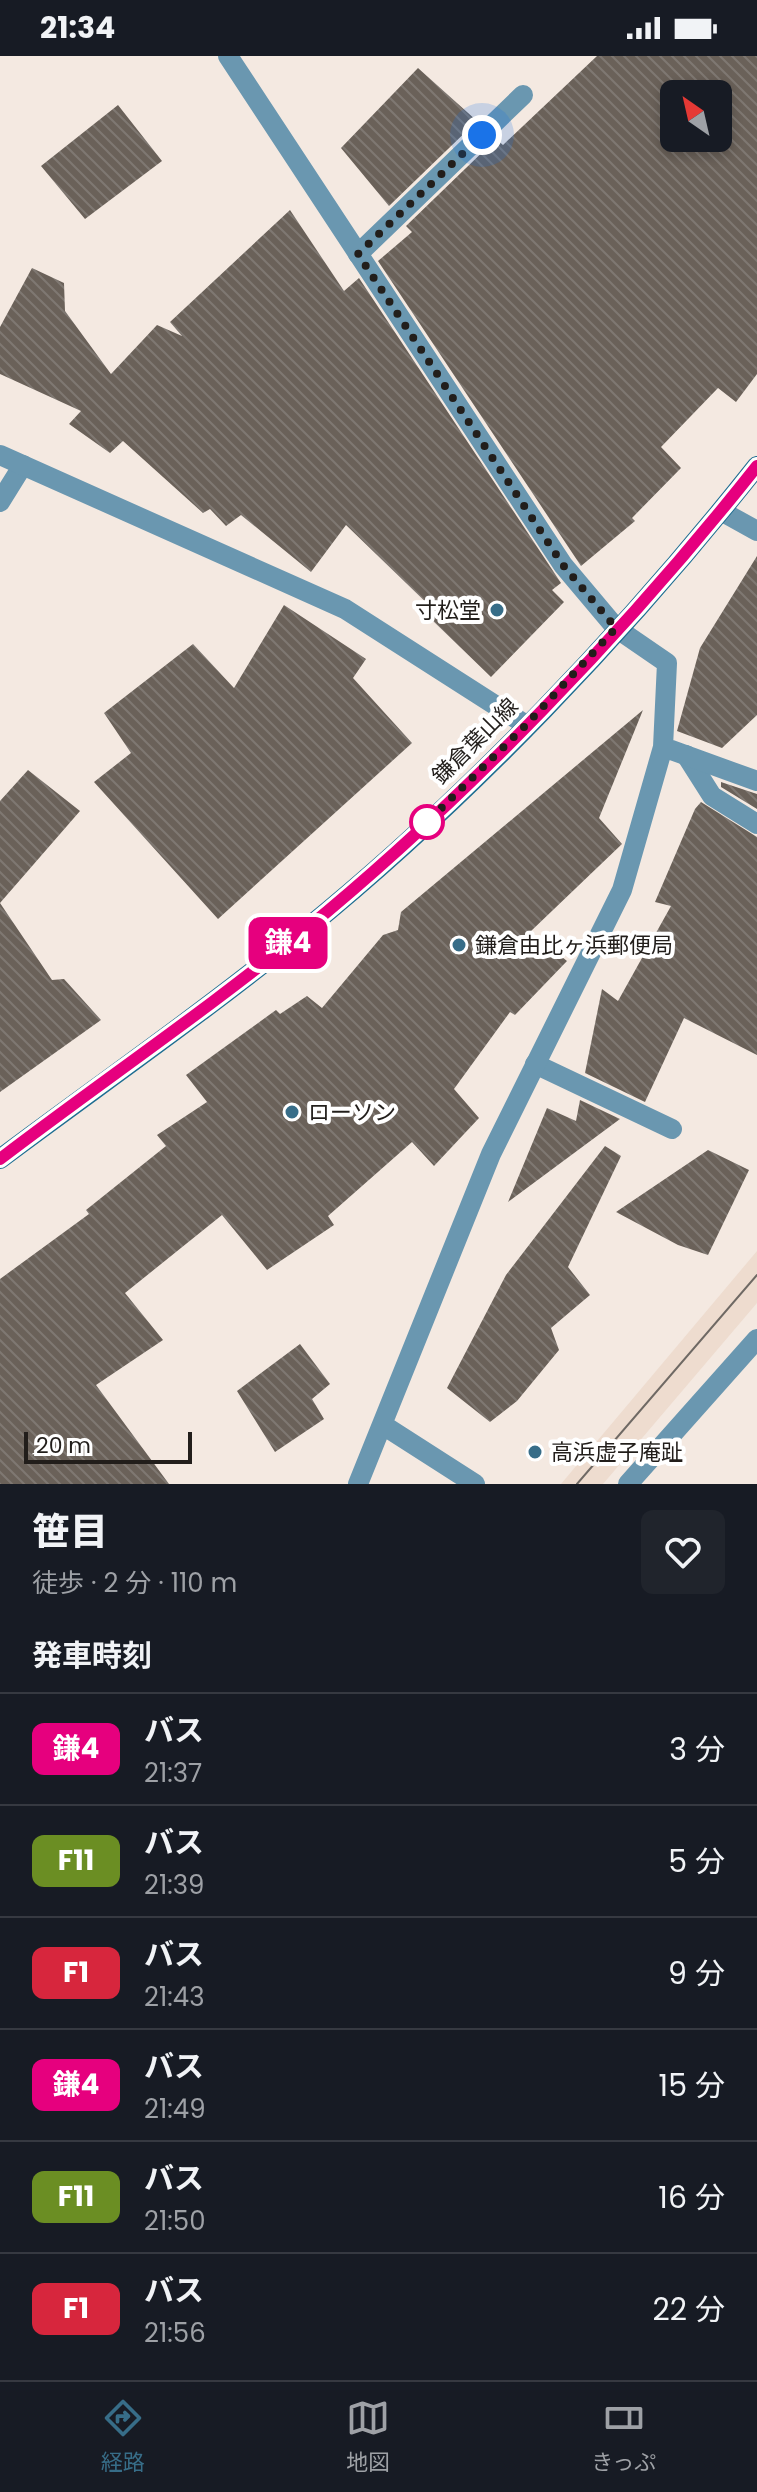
<!DOCTYPE html>
<html lang="ja">
<head>
<meta charset="utf-8">
<style>
  :root { --surface:#171b24; --page:#20242c; --text:#f1f3f6; --muted:#9ea1a6; --line:#363941; --accent:#376d88 }
  body { margin:0; font-family:Poppins,"Noto Sans JP",sans-serif; background:var(--page); color:var(--text); height:100vh; display:flex; flex-direction:column; font-size:30px; white-space:nowrap }
  * { box-sizing:border-box; margin:0 }
  p { font-size:26px; color:var(--muted) }
  .icon { flex:none; width:44px; height:44px; fill:none; stroke:currentColor; stroke-width:2; stroke-linecap:round; stroke-linejoin:round }
  .map { position:relative; height:1428px; overflow:hidden }
  .side { display:flex; flex-direction:column; background:var(--surface); flex:1 }
  .side>* { flex:none }
  .badge { padding:0 16px; border-radius:12px; font-size:28px; line-height:52px }
  .needle { width:52px; rotate:326deg }
  .tools { position:absolute; left:660px; top:24px; display:grid; gap:16px }
  .tools a { display:grid; place-items:center; width:72px; height:72px; border-radius:12px; background:var(--surface); box-shadow:0 4px 12px #0003; font-size:40px }
  .scale { position:absolute; left:24px; bottom:20px; width:168px; box-sizing:border-box; padding-left:8px; border:4px solid #221e1b; border-top:0; font-size:22px; line-height:28px; white-space:nowrap; color:#221e1b; -webkit-text-stroke:6px #fff; paint-order:stroke }
  .you { position:absolute; width:40px; height:40px; margin:-20px; border:6px solid #fff; border-radius:50%; background:#1a73e8; box-shadow:0 0 0 12px #1a73e833 }
  .map>.badge { position:absolute; translate:-50% -50%; box-shadow:0 0 0 4px #fff }
  h2 { padding:0 32px; font-size:30px; line-height:72px }
  .round { display:grid; place-items:center; flex:none; width:84px; height:84px; border-radius:12px; background:var(--page) }
  .overview { display:flex; align-items:center; justify-content:space-between; height:136px; padding:0 32px }
  h1 { font-size:38px; font-weight:800; line-height:60px }
  ul { padding:0; list-style:none }
  li { display:flex; align-items:center; gap:24px; height:112px; padding:0 32px; border-top:2px solid var(--line) }
  li div { flex:1 }
  li b { display:block; font-size:30px }
  li em { font-style:normal }
  li .badge { min-width:88px; font-weight:700; text-align:center }
  .status { display:flex; justify-content:space-between; align-items:center; height:56px; padding:0 40px; background:var(--surface); direction:ltr }
  .status svg { height:22px; fill:currentColor }
  .menu { display:flex; justify-content:space-around; align-items:center; height:112px; border-top:2px solid var(--line); background:var(--surface); font-size:22px; color:var(--muted) }
  .menu a { display:grid; justify-items:center; gap:4px }
  .menu .active { color:var(--accent) }
  .map>svg:first-child { display:block }
  .built { fill:#eedccf }
  .building { fill:url(#building-back-hatch); fill-rule:evenodd }
  .lines { fill:none; stroke-linecap:round; stroke-linejoin:round }
  .service { stroke:#6a97b0; stroke-width:20 }
  .minor { stroke:#6a97b0; stroke-width:20 }
  .secondary { stroke:#1e6d91; stroke-width:20 }
  .tram { stroke:#6f6964; stroke-width:2 }
  .line-casing { stroke:#fff; stroke-width:18 }
  .line { stroke:#e6007e; stroke-width:12 }
  .walk { stroke:#221e1b; stroke-width:8; stroke-dasharray:0 14.4 }
  .poi-dot { fill:#376d88; stroke:#fff; stroke-width:3 }
  .stop-dot { fill:#fff; stroke:#e6007e; stroke-width:4 }
  .labels { text-anchor:middle; dominant-baseline:central; stroke-width:8; stroke-linejoin:round; paint-order:stroke }
  .poi-label { font-size:22px; fill:#221e1b; stroke:#fff; text-anchor:start }
  .street-label { font-size:22px; fill:#221e1b; stroke:#fff }
</style>
</head>
<body>
<div class="status"><b>21:34</b><svg viewBox="0 0 49 12"><path d="M0 12V9h3v3zM5 12V6h3v6zM10 12V3h3v9zM15 12V0h3v12zM26 1h20v11H26zM47 4h2v5h-2z"/></svg></div>
<div class="map">
<svg width="757" height="1428" viewBox="0 0 757 1428">
  <defs>
    <pattern id="building-back-hatch" width="6" height="6" patternUnits="userSpaceOnUse" patternTransform="scale(2)"><rect width="6" height="6" fill="#6a6159"/><path d="M-1 5l2 2M0 0l6 6M5-1l2 2" fill="none" stroke="#7f7872"/></pattern>
  </defs>
  <rect width="100%" height="100%" fill="#f4e9e1"/>
  <!-- built -->
  <path class="built" d="M 757,1195 L 757,1247 L 603,1428 L 561,1428 Z"/>
  <!-- building -->
  <path class="building" d="M 597,0 L 757,0 L 757,318 L 736,346 L 718,332 L 661,391 L 681,412 L 632,462 L 635,465 L 581,510 L 378,205 L 412,176 L 406,170 L 496,83 L 503,89 ZM 674,38 L 718,38 L 718,82 L 674,82 Z
    M 418,12 L 477,65 L 389,150 L 341,92 Z
    M 118,49 L 162,105 L 85,163 L 41,110 Z
    M 290,154 L 344,235 L 359,222 L 561,527 L 552,534 L 564,546 L 491,621 L 430,562 L 436,556 L 346,469 L 311,516 L 241,459 L 226,470 L 210,453 L 203,457 L 123,385 L 110,397 L 69,368 L 81,355 L 0,318 L 0,271 L 32,212 L 64,227 L 65,255 L 111,318 L 157,269 L 182,280 L 170,266 Z
    M 757,500 L 757,659 L 722,692 L 677,675 L 700,592 Z
    M 284,549 L 366,603 L 353,622 L 412,687 L 218,863 L 94,726 L 131,697 L 104,657 L 193,588 L 234,632 Z
    M 643,654 L 599,762 L 622,788 L 530,876 L 567,905 L 515,959 L 510,956 L 454,1033 L 479,1062 L 434,1110 L 412,1086 L 328,1160 L 334,1169 L 267,1214 L 222,1159 L 125,1237 L 163,1284 L 96,1329 L 169,1428 L 0,1428 L 0,1223 L 89,1158 L 86,1154 L 166,1090 L 157,1079 L 207,1046 L 186,1019 L 276,954 L 280,958 L 307,940 L 322,952 L 383,879 L 398,874 L 401,856 Z
    M 28,714 L 80,755 L 0,847 L 52,924 L 64,923 L 101,964 L 0,1036 L 0,745 Z
    M 721,726 L 757,738 L 757,753 L 721,731 Z
    M 701,746 L 757,781 L 757,999 L 684,962 L 645,1046 L 585,1017 L 602,933 L 618,945 L 671,850 L 655,846 L 695,753 Z
    M 580,1044 L 620,1063 L 508,1146 L 547,1052 L 576,1065 Z
    M 605,1090 L 621,1100 L 568,1211 L 590,1239 L 551,1272 L 559,1294 L 517,1345 L 490,1366 L 447,1332 L 506,1219 Z
    M 708,1094 L 749,1114 L 708,1199 L 678,1189 L 616,1156 Z
    M 300,1288 L 330,1328 L 312,1343 L 324,1363 L 275,1396 L 237,1335 Z"/>
  <g class="lines">
    <!-- service -->
    <path class="service" d="M 358,198 L 523,39
      M 0,446 L 23,409
      M 721,455 L 757,475
      M 686,699 L 712,740 L 757,768
      M 535,1008 L 672,1073
      M 628,1428 L 757,1283"/>
    <!-- minor -->
    <path class="minor" d="M 228,0 L 563,509 L 616,572 L 667,607 L 663,691 L 622,834 L 491,1098 L 358,1428
      M 0,399 L 345,553 L 526,669
      M 663,691 L 757,725
      M 383,1369 L 475,1428"/>
    <!-- secondary -->
    <path class="secondary" d="M 0,1103 C 102,1027 207,954 305,874 C 468,742 627,574 757,410"/>
    <!-- tram -->
    <path class="tram" d="M 577,1428 L 757,1219"/>
  </g>
  <g class="lines">
    <!-- line casing -->
    <g class="line-casing">
      <path id="line" d="M 0,1103 C 101,1026 207,954 305,874 C 465,743 629,572 757,410"/>
    </g>
    <!-- line -->
    <use href="#line" class="line"/>
    <!-- walk -->
    <path class="walk" d="M 427,766 L 419,774 L 526,669 L 616,572 L 563,509 L 358,198 L 482,79"/>
  </g>
  <!-- markers -->
  <g class="poi-dot">
    <circle cx="497" cy="554" r="8"/>
    <circle cx="459" cy="889" r="8"/>
    <circle cx="292" cy="1056" r="8"/>
    <circle cx="535" cy="1396" r="8"/>
  </g>
  <circle class="stop-dot" cx="427" cy="766" r="16"/>
  <g class="labels">
    <!-- poi labels -->
    <g class="poi-label">
      <text x="481" y="554" text-anchor="end">寸松堂</text>
      <text x="475" y="889">鎌倉由比ヶ浜郵便局</text>
      <text x="308" y="1056">ローソン</text>
      <text x="551" y="1396">高浜虚子庵趾</text>
    </g>
    <!-- street labels -->
    <g class="street-label">
      <text transform="translate(475 685) rotate(-45)">鎌倉葉山線</text>
    </g>
  </g>
</svg>
<div class="tools">
<a><svg class="needle" viewBox="-14 -14 28 28"><path d="M0-13l5 13h-10z" fill="#e53935"/><path d="M0 13l5-13h-10z" fill="#9ea1a6"/></svg></a>
</div>
<div class="scale">20 m</div>
<div class="you" style="left:482px;top:79px"></div>
<b class="badge" style="left:288px;top:887px;background:#e6007e;color:#fff">鎌4</b>
</div>
<section class="side">
<div class="overview"><div><h1>笹目</h1><p>徒歩 · 2 分 · 110 m</p></div><a class="round"><svg class="icon" aria-label="heart" viewBox="0 0 24 24"><path d="M12 20l-8-8c-3-5 5-10 8-4 3-6 11-1 8 4z"/></svg></a></div>
<h2>発車時刻</h2>
<ul>
<li><span class="badge" style="background:#e6007e;color:#fff">鎌4</span><div><b>バス</b><p>21:37</p></div><em>3 分</em></li>
<li><span class="badge" style="background:#6b8e23;color:#fff">F11</span><div><b>バス</b><p>21:39</p></div><em>5 分</em></li>
<li><span class="badge" style="background:#d7263d;color:#fff">F1</span><div><b>バス</b><p>21:43</p></div><em>9 分</em></li>
<li><span class="badge" style="background:#e6007e;color:#fff">鎌4</span><div><b>バス</b><p>21:49</p></div><em>15 分</em></li>
<li><span class="badge" style="background:#6b8e23;color:#fff">F11</span><div><b>バス</b><p>21:50</p></div><em>16 分</em></li>
<li><span class="badge" style="background:#d7263d;color:#fff">F1</span><div><b>バス</b><p>21:56</p></div><em>22 分</em></li>
</ul>
</section>
<nav class="menu">
<a class="active"><svg class="icon" aria-label="directions" viewBox="0 0 24 24"><path d="M12 3l9 9-9 9-9-9zM9 14v-3h6M13 9l2 2-2 2"/></svg>経路</a>
<a><svg class="icon" aria-label="map" viewBox="0 0 24 24"><path d="M3 6l6-2 6 2 6-2v14l-6 2-6-2-6 2zM9 4v14M15 6v14"/></svg>地図</a>
<a><svg class="icon" aria-label="tickets" viewBox="0 0 24 24"><path d="M3 7h18v10H3zM15 7v10"/></svg>きっぷ</a>
</nav>
</body>
</html>
